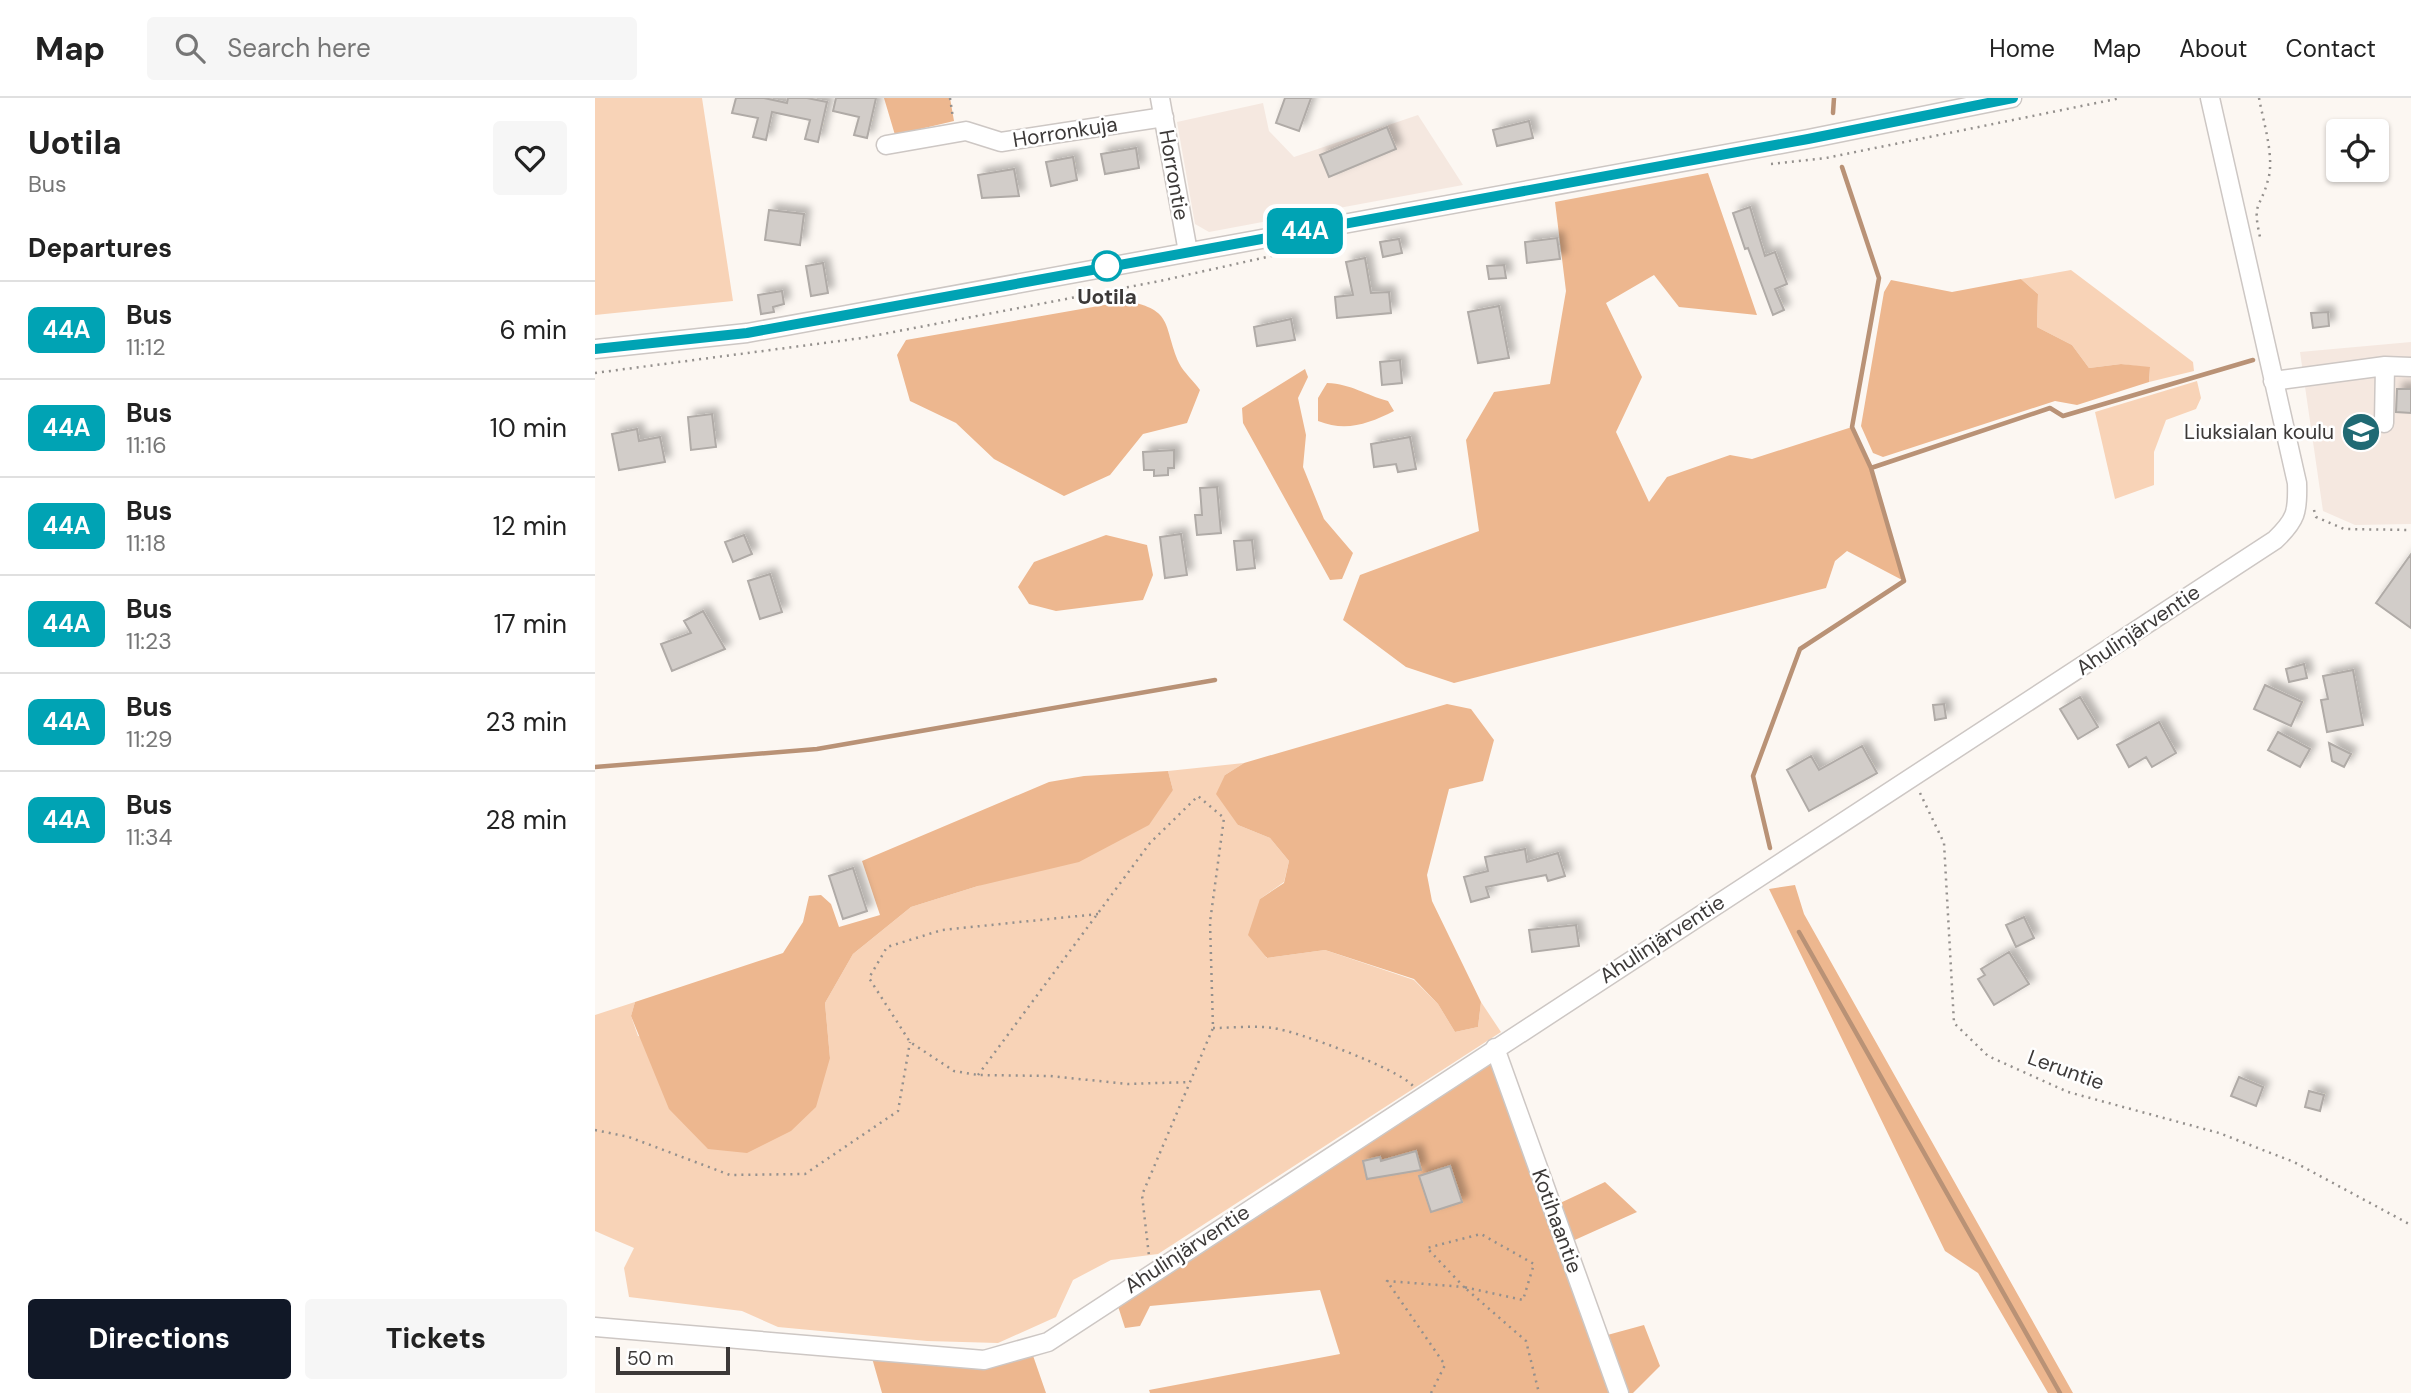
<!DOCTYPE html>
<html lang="en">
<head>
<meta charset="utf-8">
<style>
  :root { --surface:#fff; --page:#f6f6f6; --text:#222; --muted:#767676; --line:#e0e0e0; --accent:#111827 }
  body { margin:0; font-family:"DM Sans",sans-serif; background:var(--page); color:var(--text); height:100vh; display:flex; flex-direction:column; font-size:26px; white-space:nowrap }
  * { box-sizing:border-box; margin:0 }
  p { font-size:23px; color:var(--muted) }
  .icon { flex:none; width:38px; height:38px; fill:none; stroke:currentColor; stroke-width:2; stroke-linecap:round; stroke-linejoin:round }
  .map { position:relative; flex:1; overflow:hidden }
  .drawer { display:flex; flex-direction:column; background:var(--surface); width:595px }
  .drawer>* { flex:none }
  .badge { padding:0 14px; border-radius:10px; font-size:24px; line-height:46px }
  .tools { position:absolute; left:1731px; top:21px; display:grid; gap:14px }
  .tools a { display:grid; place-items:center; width:63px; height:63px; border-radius:7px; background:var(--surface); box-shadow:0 2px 5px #0004; font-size:35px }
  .scale { position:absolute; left:21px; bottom:18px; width:114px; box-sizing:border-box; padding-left:7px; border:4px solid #3c3938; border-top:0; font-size:19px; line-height:24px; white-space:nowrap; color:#3c3938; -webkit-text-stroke:5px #fff; paint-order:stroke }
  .map>.badge { position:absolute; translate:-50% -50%; box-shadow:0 0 0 4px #fff }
  h2 { padding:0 28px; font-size:26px; line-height:63px }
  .round { display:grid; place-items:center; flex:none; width:74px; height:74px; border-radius:7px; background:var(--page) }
  .headline { display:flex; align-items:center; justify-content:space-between; height:119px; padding:0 28px }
  h1 { font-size:33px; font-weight:700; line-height:52px }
  .cta { display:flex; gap:14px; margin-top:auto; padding:14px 28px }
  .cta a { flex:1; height:80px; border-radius:7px; background:var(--accent); color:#fff; font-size:28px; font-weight:700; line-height:80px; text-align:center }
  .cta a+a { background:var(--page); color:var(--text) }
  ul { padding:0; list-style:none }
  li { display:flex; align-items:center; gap:21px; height:98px; padding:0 28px; border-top:2px solid var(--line) }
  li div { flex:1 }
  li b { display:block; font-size:26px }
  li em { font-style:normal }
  li .badge { min-width:77px; font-weight:700; text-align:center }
  header { display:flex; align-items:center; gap:42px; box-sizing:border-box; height:98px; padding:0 35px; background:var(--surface); border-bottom:2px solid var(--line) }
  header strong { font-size:33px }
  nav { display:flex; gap:38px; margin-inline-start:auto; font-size:24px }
  .search { width:490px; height:63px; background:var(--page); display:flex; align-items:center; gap:18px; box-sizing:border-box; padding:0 24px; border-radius:7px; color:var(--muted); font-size:26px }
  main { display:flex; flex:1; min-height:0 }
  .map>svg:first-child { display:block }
  .built { fill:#f5e8e0 }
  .green { fill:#f8d3b7 }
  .forest { fill:#edb78f }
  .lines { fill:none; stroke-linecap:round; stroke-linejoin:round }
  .stream { stroke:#b99276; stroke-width:4.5 }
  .building { fill:#d2cdc9; stroke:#b0aba7; stroke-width:2; filter:url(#shadow) }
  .minor-casing { stroke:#cdc7c4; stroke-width:21 }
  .path { stroke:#94908d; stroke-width:2.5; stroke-dasharray:2 5; stroke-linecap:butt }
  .minor { stroke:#fff; stroke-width:18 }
  .line-casing { stroke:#fff; stroke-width:16 }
  .line { stroke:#00a3b4; stroke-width:10 }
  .stop-dot { fill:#fff; stroke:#00a3b4; stroke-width:3.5 }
  .labels { text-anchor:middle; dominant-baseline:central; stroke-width:5; stroke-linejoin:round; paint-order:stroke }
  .street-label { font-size:21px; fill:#3c3938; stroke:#fff }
  .stop-label { font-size:21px; font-weight:bold; fill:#3c3938; stroke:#fff }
  .poi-label { font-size:21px; fill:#3c3938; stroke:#fff; text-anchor:end }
</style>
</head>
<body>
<header>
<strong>Map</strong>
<div class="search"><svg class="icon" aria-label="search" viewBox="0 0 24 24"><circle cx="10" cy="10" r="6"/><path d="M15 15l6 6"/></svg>Search here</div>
<nav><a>Home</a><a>Map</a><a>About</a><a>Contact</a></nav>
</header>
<main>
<section class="drawer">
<div class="headline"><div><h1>Uotila</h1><p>Bus</p></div><a class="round"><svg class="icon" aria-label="heart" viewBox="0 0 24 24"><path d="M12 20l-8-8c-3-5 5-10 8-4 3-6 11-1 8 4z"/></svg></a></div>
<h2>Departures</h2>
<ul>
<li><span class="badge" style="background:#00a3b4;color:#fff">44A</span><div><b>Bus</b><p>11:12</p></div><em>6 min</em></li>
<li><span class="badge" style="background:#00a3b4;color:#fff">44A</span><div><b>Bus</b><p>11:16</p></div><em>10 min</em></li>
<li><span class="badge" style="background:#00a3b4;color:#fff">44A</span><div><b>Bus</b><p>11:18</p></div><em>12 min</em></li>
<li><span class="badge" style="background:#00a3b4;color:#fff">44A</span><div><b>Bus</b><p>11:23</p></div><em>17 min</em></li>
<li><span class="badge" style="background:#00a3b4;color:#fff">44A</span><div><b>Bus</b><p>11:29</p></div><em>23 min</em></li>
<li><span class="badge" style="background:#00a3b4;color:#fff">44A</span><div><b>Bus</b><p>11:34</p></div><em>28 min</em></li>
</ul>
<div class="cta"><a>Directions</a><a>Tickets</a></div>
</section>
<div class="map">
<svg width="1816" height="1295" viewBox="0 0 1816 1295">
  <defs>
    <filter id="shadow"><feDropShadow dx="6" dy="-6" stdDeviation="3.5" flood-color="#0004"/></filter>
  </defs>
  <rect width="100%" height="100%" fill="#fcf7f2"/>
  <!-- built -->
  <path class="built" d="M 668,5 L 674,33 L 699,59 L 823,17 L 868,87 L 614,134 L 600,126 L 582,24 Z
    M 1816,244 L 1816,426 L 1760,427 L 1728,413 L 1705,254 Z"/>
  <!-- green -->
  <path class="green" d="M 0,0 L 107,0 L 138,203 L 0,217 Z
    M 1476,172 L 1598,264 L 1599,273 L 1554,284 L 1555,270 L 1526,266 L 1494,270 L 1477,247 L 1442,229 L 1443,196 L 1426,181 Z
    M 1602,283 L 1606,300 L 1601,311 L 1571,322 L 1559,354 L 1559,387 L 1520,401 L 1500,314 Z
    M 649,665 L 630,677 L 643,727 L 675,740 L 694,763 L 689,784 L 665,801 L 671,860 L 730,852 L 819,882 L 843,906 L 860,934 L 883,929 L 886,904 L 906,934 L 563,1156 L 516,1162 L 478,1182 L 461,1219 L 403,1245 L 332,1243 L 183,1229 L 147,1213 L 34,1199 L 29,1170 L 39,1150 L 0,1133 L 0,917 L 40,904 L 36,918 L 43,938 L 235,960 L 230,905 L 258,856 L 316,809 L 383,788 L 578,692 L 573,673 Z"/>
  <!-- forest -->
  <path class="forest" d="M 289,0 L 355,0 L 359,23 L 300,37 Z
    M 1113,75 L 1162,217 L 1084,209 L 1059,177 L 1011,205 L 1047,279 L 1021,334 L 1054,404 L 1072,379 L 1135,357 L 1157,361 L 1257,329 L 1276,370 L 1309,483 L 1252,453 L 1240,463 L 1231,490 L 859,585 L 811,569 L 748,522 L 765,477 L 884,433 L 871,342 L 899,294 L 955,286 L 971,193 L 960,104 Z
    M 1426,181 L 1443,196 L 1442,229 L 1477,247 L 1494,270 L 1526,266 L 1555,269 L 1554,284 L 1482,307 L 1460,303 L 1288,359 L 1278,355 L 1266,328 L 1289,194 L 1296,182 L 1357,194 Z
    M 532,203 C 579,212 568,228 584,265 C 589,275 599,283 605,292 L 592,325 L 548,336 L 515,377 L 469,398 L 399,361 L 361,325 L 315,303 L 302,257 L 311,242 Z
    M 710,271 L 713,279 L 703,300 L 711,337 L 708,369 L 729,421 L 758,455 L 747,481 L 735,482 L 648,325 L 647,310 Z
    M 732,285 C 757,286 770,297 793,303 L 799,313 C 773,326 751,334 723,323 L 723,300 Z
    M 511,437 L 552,447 L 558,477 L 548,502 L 461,513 L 434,506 L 423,489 L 439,464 Z
    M 852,606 L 876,611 L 899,642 L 888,683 L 854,691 L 832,777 L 837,803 L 886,904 L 883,929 L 860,934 L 843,906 L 819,881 L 730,852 L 672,860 L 653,837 L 665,801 L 689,785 L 694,763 L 675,740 L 643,727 L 621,696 L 630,677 L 649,665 Z
    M 573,673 L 578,692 L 554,727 L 484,764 L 383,788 L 316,809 L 258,856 L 230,905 L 235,960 L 221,1009 L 196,1033 L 152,1055 L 113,1051 L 74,1011 L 36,918 L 40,904 L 188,855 L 208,824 L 214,798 L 226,797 L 236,806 L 244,829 L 285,817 L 267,763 L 454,684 L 489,678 Z
    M 1200,787 L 1209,816 L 1478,1295 L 1453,1295 L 1383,1175 L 1350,1153 L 1174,791 Z
    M 909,951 L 963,1106 L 1010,1084 L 1042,1114 L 973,1145 L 1005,1239 L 1049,1227 L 1065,1268 L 1038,1295 L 555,1295 L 554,1292 L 745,1256 L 725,1192 L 555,1208 L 545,1228 L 530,1230 L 520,1199 Z
    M 435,1249 L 451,1295 L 287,1295 L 275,1253 L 389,1262 Z"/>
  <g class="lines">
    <!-- stream -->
    <path class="stream" d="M 1238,15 L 1239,0
      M 1247,69 L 1284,180 L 1257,329 L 1276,370
      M 0,669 L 222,651 L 620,582
      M 1175,750 L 1158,678 L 1205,551 L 1309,483 L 1276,370 L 1455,310 L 1468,318 L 1658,262
      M 1204,834 L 1465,1295"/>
  </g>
  <!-- building -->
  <path class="building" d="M 141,0 L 169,0 L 192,5 L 193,0 L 212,0 L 232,4 L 223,44 L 210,41 L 215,22 L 177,14 L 171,42 L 158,39 L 163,20 L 137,15 Z
    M 241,0 L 281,0 L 272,40 L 259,37 L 264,19 L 238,13 Z
    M 690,0 L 716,0 L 704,33 L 681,25 Z
    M 934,23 L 938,40 L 902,48 L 898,32 Z
    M 792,29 L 801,51 L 734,79 L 725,57 Z
    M 541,50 L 544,70 L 510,76 L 506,56 Z
    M 478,59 L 482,82 L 456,88 L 451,64 Z
    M 419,71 L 424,98 L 387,100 L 383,77 Z
    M 1155,109 L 1170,158 L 1180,154 L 1192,186 L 1180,191 L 1189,212 L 1178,217 L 1153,150 L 1150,151 L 1138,115 Z
    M 174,112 L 209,116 L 205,147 L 170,142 Z
    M 962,140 L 965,161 L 932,165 L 930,144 Z
    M 804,141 L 807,155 L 788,159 L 785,144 Z
    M 770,160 L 776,195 L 794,194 L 796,215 L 742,220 L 740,199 L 758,197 L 751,164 Z
    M 228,165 L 233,195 L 216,198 L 211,168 Z
    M 909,167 L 911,180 L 894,181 L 892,168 Z
    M 187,193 L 189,206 L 178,209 L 179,214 L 166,216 L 163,197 Z
    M 904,208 L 914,260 L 883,265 L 873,214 Z
    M 1733,214 L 1734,228 L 1718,230 L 1716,215 Z
    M 696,221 L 700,242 L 662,248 L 659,229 Z
    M 805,262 L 807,285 L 787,287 L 785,264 Z
    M 1802,291 L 1816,291 L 1816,315 L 1801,314 Z
    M 117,316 L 121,349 L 96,352 L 93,319 Z
    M 42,331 L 44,343 L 65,339 L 70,364 L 24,372 L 17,336 Z
    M 815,339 L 821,371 L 803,374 L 801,366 L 779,369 L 776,346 Z
    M 579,352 L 579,370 L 573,370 L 573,377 L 559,378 L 559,372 L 549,372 L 548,354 Z
    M 622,389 L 626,435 L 602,437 L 600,417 L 607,417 L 605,390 Z
    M 586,436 L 592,477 L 570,480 L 565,439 Z
    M 149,437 L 157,456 L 138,464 L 130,444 Z
    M 657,442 L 660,470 L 642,472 L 639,443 Z
    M 1816,456 L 1816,530 L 1781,505 Z
    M 175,476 L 187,514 L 165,521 L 153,483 Z
    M 108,513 L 130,551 L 77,573 L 66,546 L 96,535 L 89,523 Z
    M 1709,566 L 1712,580 L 1694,584 L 1691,571 Z
    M 1758,572 L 1768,627 L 1732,634 L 1726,602 L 1733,601 L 1728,578 Z
    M 1670,587 L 1707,604 L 1696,628 L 1659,611 Z
    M 1485,599 L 1503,629 L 1483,641 L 1465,611 Z
    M 1349,606 L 1351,620 L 1340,622 L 1338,607 Z
    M 1564,624 L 1581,655 L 1557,669 L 1551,659 L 1534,669 L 1522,647 Z
    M 1683,634 L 1715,651 L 1705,669 L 1673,652 Z
    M 1734,645 L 1756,656 L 1749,669 L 1737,663 Z
    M 1267,648 L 1282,675 L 1214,713 L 1192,672 L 1216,658 L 1224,672 Z
    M 930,751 L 932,764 L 963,755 L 970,778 L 953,783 L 951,777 L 891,789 L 894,799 L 876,804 L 869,779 L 893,773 L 890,759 Z
    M 258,770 L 272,813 L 248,821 L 234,778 Z
    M 1429,819 L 1439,840 L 1421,849 L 1411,827 Z
    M 981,827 L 984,848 L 937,854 L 934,832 Z
    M 1414,854 L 1434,886 L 1399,907 L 1383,881 L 1390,877 L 1386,871 Z
    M 1644,979 L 1668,989 L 1661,1008 L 1636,998 Z
    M 1714,993 L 1729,997 L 1725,1013 L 1710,1009 Z
    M 821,1053 L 826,1072 L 772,1081 L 768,1063 L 785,1059 L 786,1063 Z
    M 855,1068 L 867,1104 L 836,1114 L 824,1078 Z"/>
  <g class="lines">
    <!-- minor casing -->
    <g class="minor-casing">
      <path id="minor" d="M 565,0 L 593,154
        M 291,47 L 371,33 L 406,44 L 569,19
        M 0,251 L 152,235 L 251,217 L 1213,41 L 1417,0
        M 1678,283 L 1790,268 L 1816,269
        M 1789,325 L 1790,268
        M 900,950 L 1024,1295
        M 0,1229 L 389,1262 L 453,1244 L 1680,442 C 1701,422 1703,414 1702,385 L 1615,0"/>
    </g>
    <!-- path -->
    <path class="path" d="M 355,0 L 358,20
      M 1664,0 C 1668,23 1680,59 1673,82 C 1665,112 1657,103 1665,139
      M 1176,66 L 1231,60 L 1526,0
      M 0,275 L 267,240 L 565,183 L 694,154
      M 1719,412 L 1721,419 L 1749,431 L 1816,432
      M 1325,695 L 1349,745 L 1359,925 L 1393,958 L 1473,994 L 1624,1035 L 1699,1064 L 1816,1127
      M 503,816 L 347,832 L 292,849 L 274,880 L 315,944 L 359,973 L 383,977 L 455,978 L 533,986 L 595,984
      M 618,930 C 637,930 659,927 678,930 C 702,933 804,971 818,988
      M 383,977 L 555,745 L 603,698 L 629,720 L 615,824 L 618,930 L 547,1097 L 554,1158
      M 0,1032 L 34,1039 L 135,1077 L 210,1076 L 303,1013 L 315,944
      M 836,1295 L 850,1267 L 792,1183 L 869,1189 L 832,1150 L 886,1136 L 939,1166 L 928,1202 L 869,1189 L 931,1243 L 944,1295"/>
    <!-- minor -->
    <use href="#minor" class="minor"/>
  </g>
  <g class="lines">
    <!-- line casing -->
    <g class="line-casing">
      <path id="line" d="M 0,251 L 152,235 L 235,220 L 1213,41 L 1418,0"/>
    </g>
    <!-- line -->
    <use href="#line" class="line"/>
  </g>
  <!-- icons -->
  <defs>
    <g id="school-disc" transform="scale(2.0125)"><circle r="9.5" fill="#206a74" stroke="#fff"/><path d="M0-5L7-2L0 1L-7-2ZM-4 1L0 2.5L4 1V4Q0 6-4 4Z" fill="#fff"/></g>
  </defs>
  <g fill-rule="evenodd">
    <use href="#school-disc" x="1766" y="334"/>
  </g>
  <!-- markers -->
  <circle class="stop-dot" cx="512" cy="168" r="14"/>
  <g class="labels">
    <!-- street labels -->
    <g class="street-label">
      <text transform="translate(470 34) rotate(-9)">Horronkuja</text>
      <text transform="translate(579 77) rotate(80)">Horrontie</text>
      <text transform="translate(1543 532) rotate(-34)">Ahulinjärventie</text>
      <text transform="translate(1067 841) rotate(-33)">Ahulinjärventie</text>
      <text transform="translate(1471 972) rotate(20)">Leruntie</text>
      <text transform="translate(962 1123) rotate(70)">Kotihaantie</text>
      <text transform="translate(592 1151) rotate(-33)">Ahulinjärventie</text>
    </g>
    <!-- stop labels -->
    <g class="stop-label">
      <text x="512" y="199">Uotila</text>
    </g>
    <!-- poi labels -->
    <g class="poi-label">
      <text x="1739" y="334">Liuksialan koulu</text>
    </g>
  </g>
</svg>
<div class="tools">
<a><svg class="icon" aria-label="locate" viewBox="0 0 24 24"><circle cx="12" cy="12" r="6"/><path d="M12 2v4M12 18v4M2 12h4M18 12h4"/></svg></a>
</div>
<div class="scale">50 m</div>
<b class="badge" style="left:710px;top:133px;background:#00a3b4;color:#fff">44A</b>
</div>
</main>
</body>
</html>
